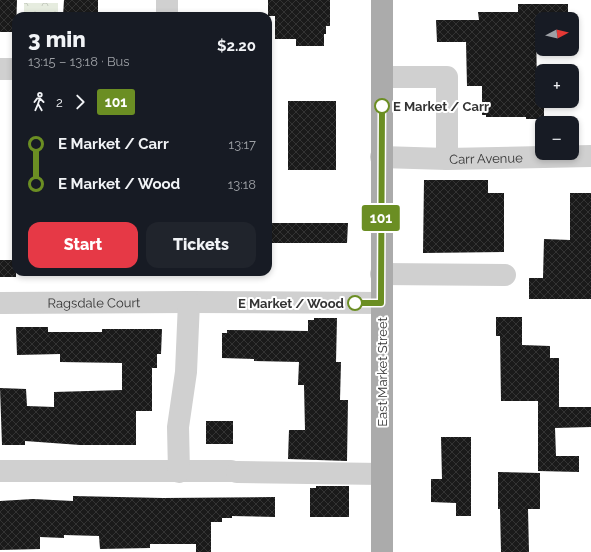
<!DOCTYPE html>
<html lang="en">
<head>
<meta charset="utf-8">
<style>
  :root { --surface:#171b24; --page:#20242c; --text:#f1f3f6; --muted:#9ea1a6; --accent:#e63946 }
  body { margin:0; font-family:Raleway,sans-serif; background:var(--page); color:var(--text); height:100vh; display:flex; flex-direction:column; font-size:15px; white-space:nowrap }
  * { box-sizing:border-box; margin:0 }
  p { font-size:13px; color:var(--muted) }
  .icon { flex:none; width:22px; height:22px; fill:none; stroke:currentColor; stroke-width:2; stroke-linecap:round; stroke-linejoin:round }
  .map { position:relative; flex:1; overflow:hidden }
  .drawer { position:absolute; left:12px; top:12px; width:260px; height:264px; display:flex; flex-direction:column; background:var(--surface); border-radius:12px; box-shadow:0 2px 6px #0003 }
  .drawer>* { flex:none }
  .badge { padding:0 8px; border-radius:3px; font-size:14px; line-height:26px }
  .needle { width:26px; rotate:83deg }
  .tools { position:absolute; left:535px; top:12px; display:grid; gap:8px }
  .tools a { display:grid; place-items:center; width:44px; height:44px; border-radius:8px; background:var(--surface); box-shadow:0 2px 6px #0003; font-size:20px }
  .map>.badge { position:absolute; translate:-50% -50%; box-shadow:0 0 0 2px #fff }
  .legs { display:flex; align-items:center; gap:6px; height:44px; padding:0 16px; font-size:13px }
  .legs p { margin-inline-start:auto }
  .summary { display:flex; align-items:center; justify-content:space-between; height:68px; padding:0 16px }
  h1 { font-size:22px; font-weight:800; line-height:30px }
  .cta { display:flex; gap:8px; margin-top:auto; padding:8px 16px }
  .cta a { flex:1; height:46px; border-radius:12px; background:var(--accent); color:#fff; font-size:16px; font-weight:800; line-height:46px; text-align:center }
  .cta a+a { background:var(--page); color:var(--text) }
  ul { padding:0 16px; list-style:none }
  li { display:flex; align-items:center; gap:14px; height:40px; font-size:15px }
  li i { display:grid; place-items:center; width:6px; height:100%; margin:0 5px; background:currentColor }
  li i::after { content:''; width:10px; height:10px; margin:-5px; border:3px solid; border-radius:50%; background:var(--surface) }
  li p { margin-inline-start:auto }
  li:first-child i { background:linear-gradient(#0000 50%,currentColor 0) }
  li:last-child i { background:linear-gradient(currentColor 50%,#0000 0) }
  .map>svg:first-child { display:block }
  .park { fill:url(#park-crowns) }
  .building { fill:url(#building-cross-hatch) }
  .lines { fill:none; stroke-linecap:round; stroke-linejoin:round }
  .minor { stroke:#d0d0d0; stroke-width:22 }
  .major { stroke:#ababab; stroke-width:22 }
  .line-1-casing { stroke:#fff; stroke-width:9 }
  .line-1 { stroke:#6b8e23; stroke-width:6 }
  .stop-1-dot { fill:#fff; stroke:#6b8e23; stroke-width:2 }
  .labels { text-anchor:middle; dominant-baseline:central; stroke-width:4; stroke-linejoin:round; paint-order:stroke }
  .stop-label { font-size:13px; font-weight:bold; fill:#333; stroke:#fff; text-anchor:start }
  .street-label { font-size:13px; fill:#333; stroke:#fff }
</style>
</head>
<body>
<div class="map">
<svg width="591" height="552" viewBox="0 0 591 552">
  <defs>
    <pattern id="park-crowns" width="20" height="18" patternUnits="userSpaceOnUse"><rect width="20" height="18" fill="#e6ecdf"/><path d="M2 6a3 3 0 1 1 6 0M12 15a3 3 0 1 1 6 0" fill="none" stroke="#c6cbc0"/></pattern>
    <pattern id="building-cross-hatch" width="8" height="8" patternUnits="userSpaceOnUse"><rect width="8" height="8" fill="#1a1a1a"/><path d="M0 0l8 8M0 8l8-8" fill="none" stroke="#333"/></pattern>
  </defs>
  <rect width="100%" height="100%" fill="#fff"/>
  <!-- park -->
  <path class="park" d="M 24,3 L 58,3 L 58,16 L 24,16 Z"/>
  <!-- building -->
  <path class="building" d="M 0,0 L 17,0 L 16,32 L 0,32 Z
    M 64,0 L 98,0 L 98,16 L 63,16 Z
    M 268,0 L 330,0 L 330,26 L 326,26 L 326,34 L 324,34 L 324,46 L 296,46 L 296,39 L 275,39 L 275,16 L 268,16 Z
    M 518,4 L 568,4 L 568,19 L 542,19 L 542,24 L 536,24 L 537,90 L 542,90 L 542,101 L 544,101 L 544,119 L 526,119 L 526,117 L 486,117 L 486,115 L 482,115 L 482,86 L 467,86 L 466,42 L 437,42 L 436,20 L 479,20 L 478,12 L 518,12 Z
    M 288,101 L 336,101 L 336,170 L 288,170 Z
    M 424,180 L 488,180 L 488,193 L 504,193 L 504,252 L 423,253 Z
    M 570,193 L 591,193 L 591,299 L 529,299 L 529,278 L 543,278 L 544,239 L 570,240 Z
    M 268,223 L 348,223 L 347,243 L 268,243 Z
    M 0,260 L 16,260 L 16,277 L 0,277 Z
    M 496,317 L 522,317 L 522,345 L 550,346 L 550,358 L 559,358 L 559,407 L 591,407 L 591,427 L 555,428 L 556,456 L 579,456 L 579,472 L 538,471 L 538,401 L 501,401 L 500,336 L 496,336 Z
    M 314,318 L 337,318 L 336,362 L 341,362 L 340,400 L 348,400 L 347,461 L 288,459 L 289,430 L 305,430 L 304,385 L 298,385 L 299,362 L 254,361 L 254,359 L 222,358 L 222,333 L 227,333 L 227,330 L 308,331 L 308,320 L 314,320 Z
    M 16,327 L 48,327 L 48,332 L 102,332 L 102,329 L 162,329 L 161,354 L 157,354 L 157,368 L 152,368 L 152,411 L 136,411 L 136,445 L 80,445 L 25,441 L 25,445 L 2,445 L 0,388 L 26,389 L 27,406 L 54,407 L 54,392 L 122,390 L 122,363 L 60,362 L 60,354 L 17,355 Z
    M 206,421 L 233,421 L 233,444 L 206,444 Z
    M 441,437 L 471,437 L 471,516 L 456,516 L 456,503 L 431,502 L 431,479 L 442,479 Z
    M 498,472 L 540,473 L 540,509 L 528,509 L 529,552 L 501,552 L 500,509 L 498,509 Z
    M 316,486 L 349,486 L 349,517 L 310,517 L 310,488 L 316,488 Z
    M 73,496 L 163,498 L 275,497 L 275,517 L 232,516 L 232,518 L 222,518 L 222,522 L 211,522 L 211,552 L 196,552 L 196,544 L 150,544 L 150,548 L 100,549 L 99,536 L 64,535 L 64,538 L 40,537 L 40,549 L 0,550 L 0,501 L 33,499 L 73,501 Z"/>
  <g class="lines">
    <!-- minor -->
    <g class="minor">
      <path d="M 167,16 L 167,0"/>
      <path d="M 0,69 L 16,69"/>
      <path d="M 382,77 L 447,77 L 447,159"/>
      <path id="s1" d="M 381,157 L 447,159 L 591,156"/>
      <path d="M 381,274 L 505,275"/>
      <path id="s2" d="M 0,303 L 189,302 L 381,303"/>
      <path d="M 0,471 L 231,471"/>
      <path d="M 179,472 L 178,427 L 186,372 L 189,302"/>
      <path d="M 237,472 L 382,474"/>
    </g>
    <!-- major -->
    <path class="major" d="M 382,0 L 382,552"/>
  </g>
  <g class="lines">
    <!-- line-1 casing -->
    <g class="line-1-casing">
      <path id="line-1" d="M 355,303 L 381,303 L 382,106"/>
    </g>
    <!-- line-1 -->
    <use href="#line-1" class="line-1"/>
  </g>
  <!-- markers -->
  <g class="stop-1-dot">
    <circle cx="382" cy="106" r="7"/>
    <circle cx="355" cy="303" r="7"/>
  </g>
  <g class="labels">
    <!-- stop labels -->
    <g class="stop-label">
      <text x="393" y="106">E Market / Carr</text>
      <text x="344" y="303" text-anchor="end">E Market / Wood</text>
    </g>
    <!-- street labels -->
    <g class="street-label">
      <text stroke="none"><textPath href="#s1" startOffset="105">Carr Avenue</textPath></text>
      <text stroke="none"><textPath href="#s2" startOffset="94">Ragsdale Court</textPath></text>
      <text transform="translate(382 372) rotate(-90)">East Market Street</text>
    </g>
  </g>
</svg>
<div class="tools">
<a><svg class="needle" viewBox="-14 -14 28 28"><path d="M0-13l5 13h-10z" fill="#e53935"/><path d="M0 13l5-13h-10z" fill="#9ea1a6"/></svg></a>
<a>+</a>
<a>−</a>
</div>
<b class="badge" style="left:381px;top:218px;background:#6b8e23;color:#fff">101</b>
<section class="drawer">
<div class="summary"><div><h1>3 min</h1><p>13:15 – 13:18 · Bus</p></div><b>$2.20</b></div>
<div class="legs"><svg class="icon" aria-label="walk" viewBox="0 0 24 24"><circle cx="13" cy="4" r="2"/><path d="M13 8l-2 6 4 7M11 14l-3 7M7 12l3-4h3l4 4"/></svg>2<svg class="icon" aria-label="forward" viewBox="0 0 24 24"><path d="M9 5l7 7-7 7"/></svg><b class="badge" style="background:#6b8e23;color:#fff">101</b></div>
<ul>
<li><i style="color:#6b8e23"></i><b>E Market / Carr</b><p>13:17</p></li>
<li><i style="color:#6b8e23"></i><b>E Market / Wood</b><p>13:18</p></li>
</ul>
<div class="cta"><a>Start</a><a>Tickets</a></div>
</section>
</div>
</body>
</html>
